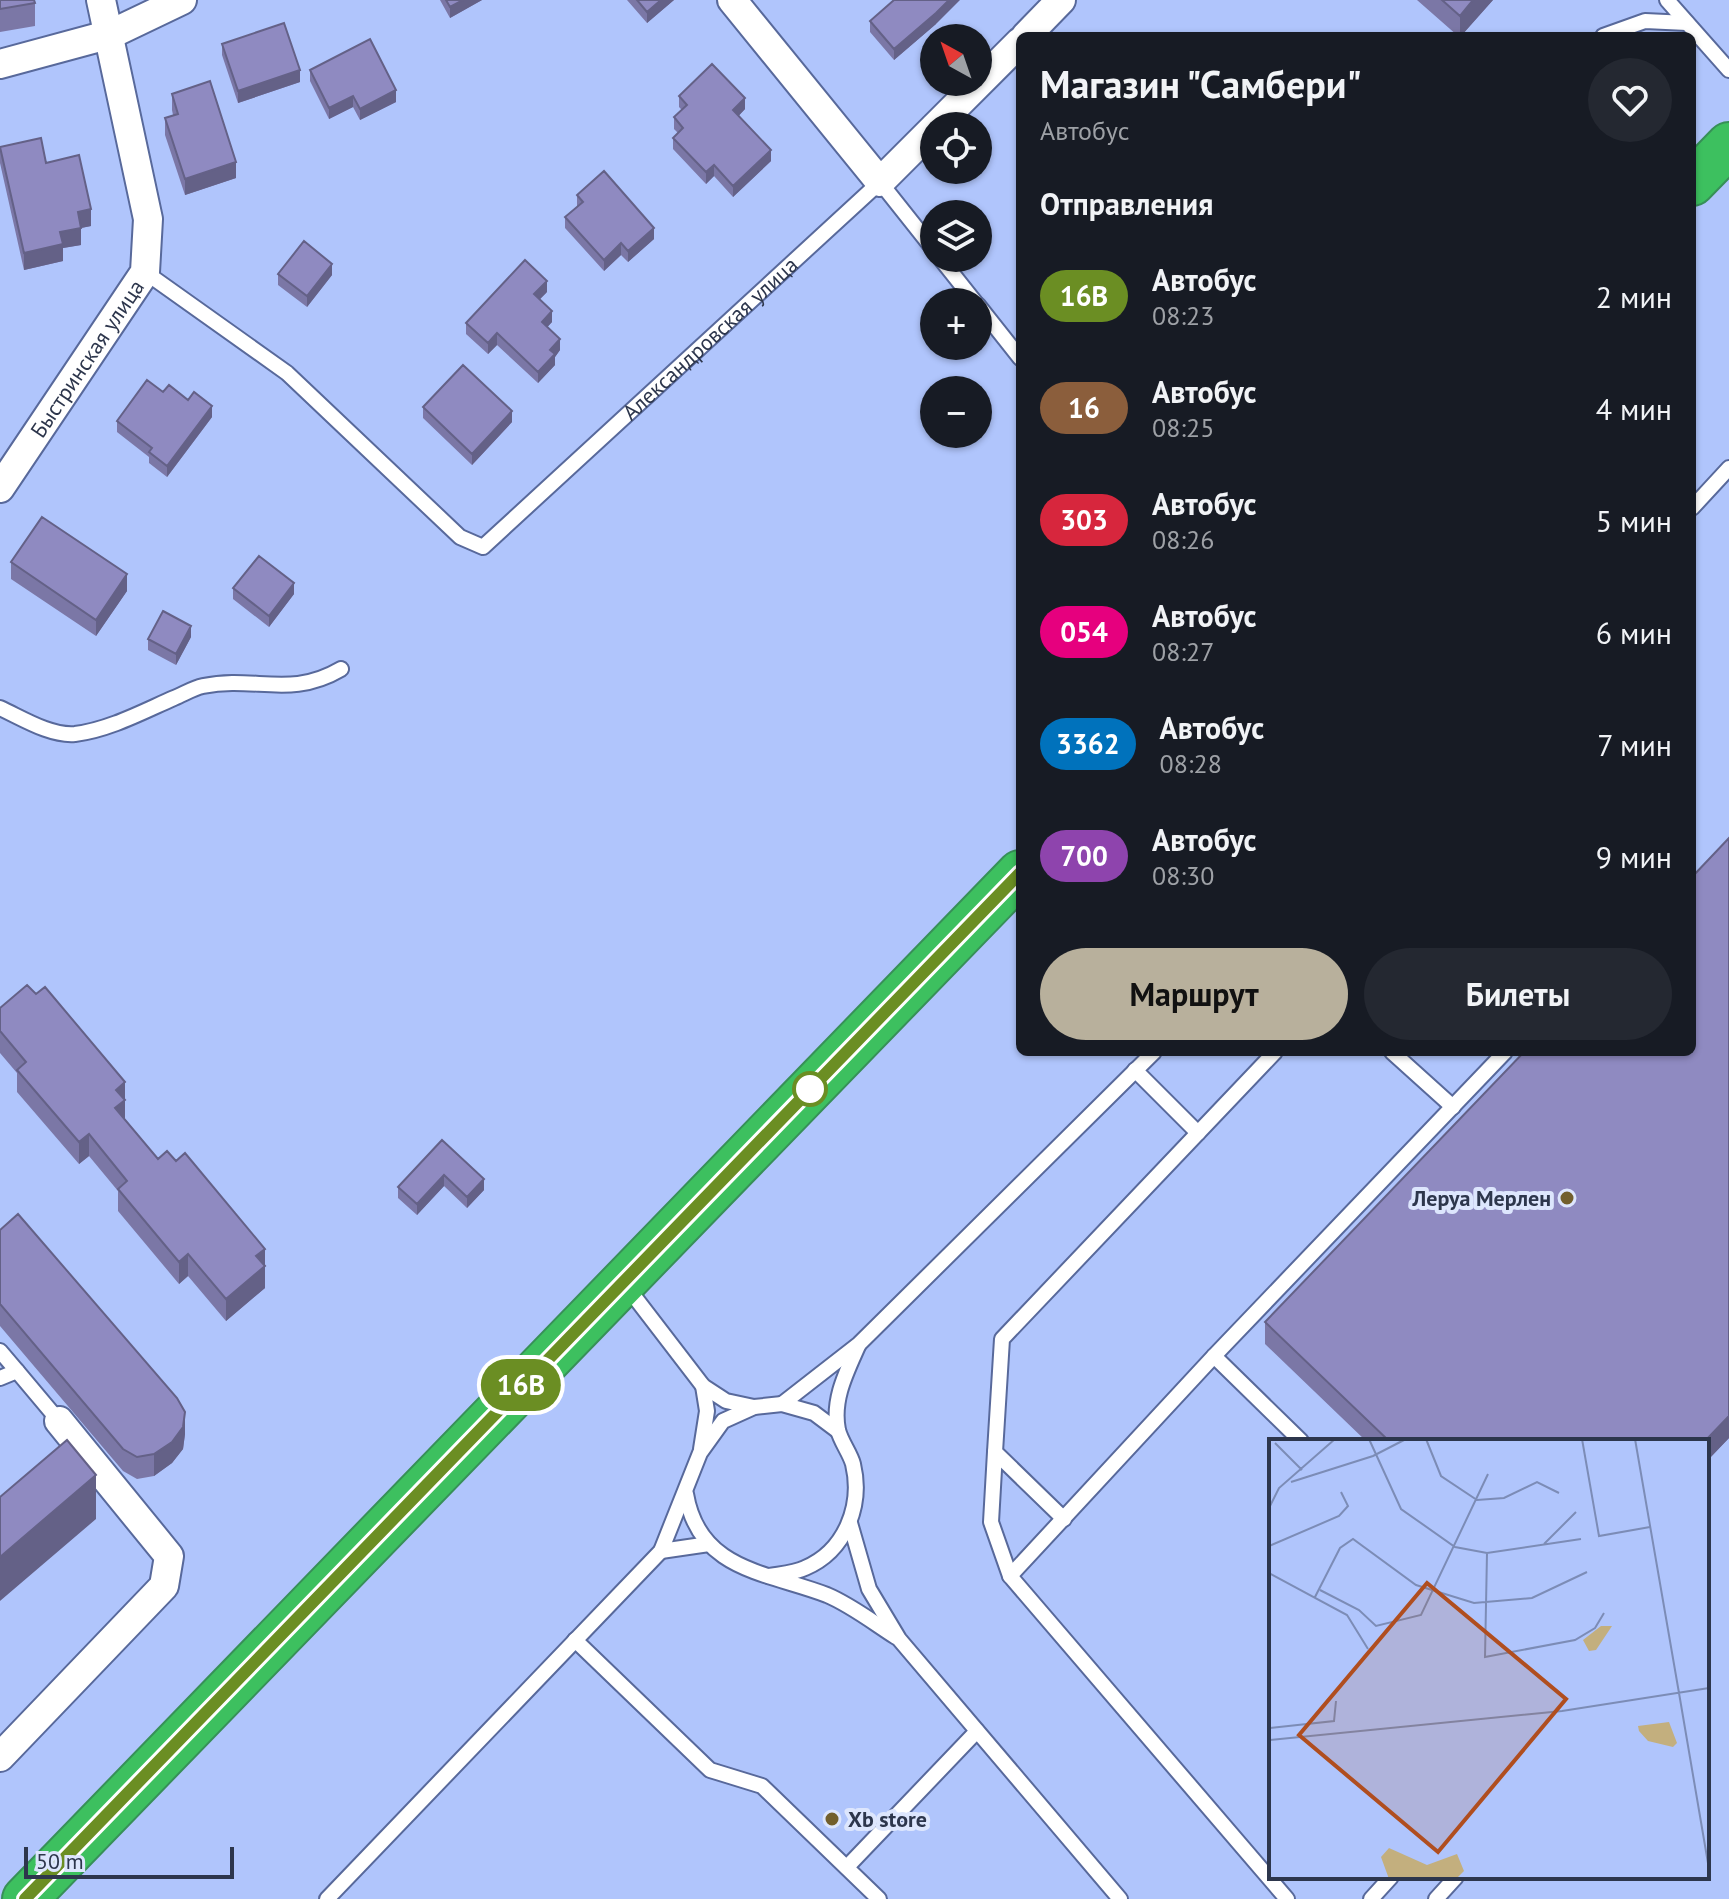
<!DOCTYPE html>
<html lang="ru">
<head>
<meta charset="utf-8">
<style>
  :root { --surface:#171b24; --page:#242831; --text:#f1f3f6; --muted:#9ea1a6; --accent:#b8b09c }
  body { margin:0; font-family:"PT Sans",sans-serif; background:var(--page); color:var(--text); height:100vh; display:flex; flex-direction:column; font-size:30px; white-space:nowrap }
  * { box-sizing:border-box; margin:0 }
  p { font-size:26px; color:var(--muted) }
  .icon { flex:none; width:44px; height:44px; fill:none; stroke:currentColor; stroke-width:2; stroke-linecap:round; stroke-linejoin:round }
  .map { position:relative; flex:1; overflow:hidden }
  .side { position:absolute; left:1016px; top:32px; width:680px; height:1024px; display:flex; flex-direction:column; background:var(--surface); border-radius:12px; box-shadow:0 2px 6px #0004 }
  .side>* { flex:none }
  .badge { padding:0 16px; border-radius:26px; font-size:28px; line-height:52px }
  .needle { width:52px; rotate:320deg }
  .fabs { position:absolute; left:920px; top:24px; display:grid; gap:16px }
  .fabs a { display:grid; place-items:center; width:72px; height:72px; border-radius:50%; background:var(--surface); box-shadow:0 2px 6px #0004; font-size:40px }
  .scale { position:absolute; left:24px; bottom:20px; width:210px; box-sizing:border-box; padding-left:8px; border:4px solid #2d364c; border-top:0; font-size:22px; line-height:28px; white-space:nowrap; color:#2d364c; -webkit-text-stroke:6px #dde6fd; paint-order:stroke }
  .map>.badge { position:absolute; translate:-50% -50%; box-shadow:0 0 0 4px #fff }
  h2 { padding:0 24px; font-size:30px; line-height:72px }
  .round { display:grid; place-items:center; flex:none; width:84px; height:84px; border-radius:42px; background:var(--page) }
  .headline { display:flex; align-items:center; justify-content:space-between; height:136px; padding:0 24px }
  h1 { font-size:38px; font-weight:600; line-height:60px }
  .cta { display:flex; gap:16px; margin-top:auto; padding:16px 24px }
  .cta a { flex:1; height:92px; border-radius:48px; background:var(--accent); color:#111; font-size:32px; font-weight:600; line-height:92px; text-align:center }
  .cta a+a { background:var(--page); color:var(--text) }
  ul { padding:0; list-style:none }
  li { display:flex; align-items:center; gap:24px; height:112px; padding:0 24px }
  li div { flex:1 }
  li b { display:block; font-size:30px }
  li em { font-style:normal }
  li .badge { min-width:88px; font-weight:700; text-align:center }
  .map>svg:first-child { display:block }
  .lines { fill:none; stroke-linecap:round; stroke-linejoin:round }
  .lane-casing { stroke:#58699b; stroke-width:18 }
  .street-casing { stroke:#58699b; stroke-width:32 }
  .highway-casing { stroke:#379058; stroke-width:48 }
  .lane { stroke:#fff; stroke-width:14 }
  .street { stroke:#fff; stroke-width:28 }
  .highway { stroke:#3dc05f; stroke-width:44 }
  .wall { fill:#7b77a6 }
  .shaded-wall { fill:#646187 }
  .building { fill:#8f8ac1; stroke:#646187; stroke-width:2 }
  .line-casing { stroke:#fff; stroke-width:18 }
  .line { stroke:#6b8e23; stroke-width:12 }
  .stop-dot { fill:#fff; stroke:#6b8e23; stroke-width:4 }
  .poi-dot { fill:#725f2d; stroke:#dde6fd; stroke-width:3 }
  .labels { text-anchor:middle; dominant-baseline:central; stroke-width:8; stroke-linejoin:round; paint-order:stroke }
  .street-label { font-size:22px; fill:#2d364c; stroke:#dde6fd }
  .poi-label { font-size:22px; font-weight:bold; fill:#2d364c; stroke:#dde6fd; text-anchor:end }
  .inset-road { fill:none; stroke:#7c8cb6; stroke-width:2 }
  .view { fill:#b04e1f; fill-opacity:0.15; stroke:#b04e1f; stroke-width:4 }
  .inset-edge { fill:none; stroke:#2d364c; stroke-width:4 }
</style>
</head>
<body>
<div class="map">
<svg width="1729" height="1899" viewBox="0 0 1729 1899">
  <rect width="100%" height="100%" fill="#b0c5fc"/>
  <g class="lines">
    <!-- lane casing -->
    <g class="lane-casing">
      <g id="lane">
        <path d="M 1667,0 L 1729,70"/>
        <path d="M 1603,36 L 1645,21 L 1687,23"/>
        <path d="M 940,258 L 975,302"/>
        <path id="s1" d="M 145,272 L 287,373 L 460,537 L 483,547 L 880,182 L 934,250"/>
        <path d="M 978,305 L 1020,358"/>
        <path d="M 1692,508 L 1729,468"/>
        <path d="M 0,708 C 22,718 50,736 75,734 C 109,730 144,711 174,698 C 184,694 193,688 203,686 C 255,675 290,699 341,669"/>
        <path d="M 1392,1052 L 1453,1107"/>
        <path d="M 1135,1070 L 1198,1133"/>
        <path d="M 627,1287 L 703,1386 L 726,1401 L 754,1407"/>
        <path d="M 0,1351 L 17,1371"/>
        <path d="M 1214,1356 L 1301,1441"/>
        <path d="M 0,1378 L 17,1371 L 59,1421"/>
        <path d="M 782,1404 L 859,1344 L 1154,1052"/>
        <path d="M 701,1449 L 707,1411 L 703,1386"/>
        <path d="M 995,1452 L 991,1522 L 1010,1576 L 1287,1899"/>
        <path d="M 686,1494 C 699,1571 767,1572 827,1595 C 851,1605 874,1623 896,1637"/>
        <path d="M 1064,1519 L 995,1452 L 1002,1339 L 1275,1052"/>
        <path d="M 850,1523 L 869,1589 L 899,1639 L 1120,1899"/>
        <path d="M 661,1551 L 709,1544"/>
        <path d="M 769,1576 C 780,1574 795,1573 805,1568 C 845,1551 863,1506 853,1464 C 850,1453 841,1442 838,1430 C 832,1400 846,1373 858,1346"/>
        <path d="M 1010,1576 L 1214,1356 L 1505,1052"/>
        <path d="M 575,1640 L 710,1770 L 762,1786 L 879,1899"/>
        <path d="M 847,1867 L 977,1731"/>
        <path d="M 327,1899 L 661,1551 L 700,1453 L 723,1421 L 754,1407 L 782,1404 L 814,1413 L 838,1431"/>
        <path d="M 1371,1899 L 1391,1877"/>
        <path d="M 1436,1899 L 1456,1877"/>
      </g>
    </g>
    <!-- street casing -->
    <g class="street-casing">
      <g id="street">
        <path d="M 732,0 L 880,182 L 934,128"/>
        <path d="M 1026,36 L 1061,0"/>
        <path d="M 0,64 L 111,34 L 182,0"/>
        <path d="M 936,126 L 1020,42"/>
        <path id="s2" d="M 0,488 L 145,272 L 148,219 L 101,0"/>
        <path d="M 0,1757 L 164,1586 L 169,1556 L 59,1421"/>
      </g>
    </g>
    <!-- highway casing -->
    <g class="highway-casing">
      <path id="highway" d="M 1692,183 L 1729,145
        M 25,1899 L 1020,873"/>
    </g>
    <!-- lane -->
    <use href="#lane" class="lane"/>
    <!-- street -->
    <use href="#street" class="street"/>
    <!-- highway -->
    <use href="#highway" class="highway"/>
  </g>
  <!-- wall -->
  <path class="wall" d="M 0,0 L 35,3 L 35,26 L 0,32 Z
    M 440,0 L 482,0 L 450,18 Z
    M 627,0 L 674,0 L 647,23 Z
    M 1417,0 L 1493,0 L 1461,36 L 1458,36 Z
    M 870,21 L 936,24 L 894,60 L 870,32 Z
    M 222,44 L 300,82 L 238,103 L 222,55 Z
    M 310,70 L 396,102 L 360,120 L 353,107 L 329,119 L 310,81 Z
    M 172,94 L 236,178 L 185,195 L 165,135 L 165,118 L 173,115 L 172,110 Z
    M 679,96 L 745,109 L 738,116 L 771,161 L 733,197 L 714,176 L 706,184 L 673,149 L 673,138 L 678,133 L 674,129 L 674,117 L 682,110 L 679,107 Z
    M 0,147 L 46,163 L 91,226 L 81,228 L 81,245 L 63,248 L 63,261 L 24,270 L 0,163 Z
    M 577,195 L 654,239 L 628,262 L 621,255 L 604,271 L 565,228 L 565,217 L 577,207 Z
    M 278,274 L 332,275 L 307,307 L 278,285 Z
    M 547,292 L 540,299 L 552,322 L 547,327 L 560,350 L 555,357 L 555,365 L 538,383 L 497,345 L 488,354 L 466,334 L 466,323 Z
    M 163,392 L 212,417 L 167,477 L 149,463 L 149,457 L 117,432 L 117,421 Z
    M 423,407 L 512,422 L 472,465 L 423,418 Z
    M 11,562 L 127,591 L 96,636 L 11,579 Z
    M 233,588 L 294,594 L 269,627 L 233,599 Z
    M 191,637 L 176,665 L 148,650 L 148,639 Z
    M 1729,838 L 1729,1438 L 1707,1461 L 1707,1441 L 1366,1441 L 1265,1344 L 1265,1322 Z
    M 36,994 L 125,1082 L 125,1119 L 158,1159 L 176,1161 L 265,1249 L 265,1288 L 226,1321 L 188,1276 L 179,1284 L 118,1211 L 118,1191 L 89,1156 L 79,1164 L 17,1092 L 17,1073 L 0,1053 L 0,1008 Z
    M 442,1140 L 484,1190 L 467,1208 L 444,1186 L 417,1215 L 398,1198 L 398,1187 Z
    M 0,1230 L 185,1434 L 183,1449 L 172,1463 L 154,1476 L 137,1479 L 123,1471 L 0,1326 Z"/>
  <!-- shaded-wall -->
  <path class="shaded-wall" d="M 463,0 L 482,0 L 450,18 L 450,7 Z
    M 661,0 L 674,0 L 647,23 L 647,12 Z
    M 949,0 L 960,0 L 936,24 L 894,60 L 894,49 Z
    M 1473,0 L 1493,0 L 1461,36 L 1460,36 L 1460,16 Z
    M 300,70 L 300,82 L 238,103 L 238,91 Z
    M 396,90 L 396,102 L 360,120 L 360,109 Z
    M 353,96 L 353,107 L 329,119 L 329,108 Z
    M 745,98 L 745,109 L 733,122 L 733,110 Z
    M 771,150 L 771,161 L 733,197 L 733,186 Z
    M 236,162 L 236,178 L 185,195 L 185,179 Z
    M 714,165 L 714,176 L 706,184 L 706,172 Z
    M 91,209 L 91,226 L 81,228 L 81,245 L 63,248 L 63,261 L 24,270 L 24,253 L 60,232 L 78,212 Z
    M 654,228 L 654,239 L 628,262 L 628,251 Z
    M 621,243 L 621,255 L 604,271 L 604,260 Z
    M 332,264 L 332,275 L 307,307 L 307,296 Z
    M 547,281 L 547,292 L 534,305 L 534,294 Z
    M 552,311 L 552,322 L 542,333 L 542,322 Z
    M 497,333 L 497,345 L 488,354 L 488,343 Z
    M 560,339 L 560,350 L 555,357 L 555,365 L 538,383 L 538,372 L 550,350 Z
    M 212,406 L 212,417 L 167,477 L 167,466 Z
    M 512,411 L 512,422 L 472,465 L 472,454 Z
    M 127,574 L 127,591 L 96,636 L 96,620 Z
    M 294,583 L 294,594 L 269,627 L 269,616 Z
    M 191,626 L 191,637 L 176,665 L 176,654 Z
    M 125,1082 L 125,1122 L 115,1129 L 116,1090 Z
    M 89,1134 L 89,1156 L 79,1164 L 79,1142 Z
    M 444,1175 L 444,1186 L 417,1215 L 417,1204 Z
    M 484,1179 L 484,1190 L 467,1208 L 467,1197 Z
    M 265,1249 L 265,1288 L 226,1321 L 226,1299 L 256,1256 Z
    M 188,1254 L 188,1276 L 179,1284 L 179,1262 Z
    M 185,1412 L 185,1434 L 183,1449 L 172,1463 L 154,1476 L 154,1454 Z
    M 1729,1416 L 1729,1438 L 1707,1461 L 1707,1441 L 1705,1441 Z
    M 96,1475 L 96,1519 L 0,1601 L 0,1557 Z"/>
  <!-- building -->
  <path class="building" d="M 0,0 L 34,0 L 35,3 L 0,9 Z
    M 446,0 L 463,0 L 450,7 Z
    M 637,0 L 661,0 L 647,12 Z
    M 894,0 L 949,0 L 936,13 L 894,49 L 870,21 Z
    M 1442,0 L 1473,0 L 1460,16 Z
    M 284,23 L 300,70 L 238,91 L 222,44 Z
    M 370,39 L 396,90 L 360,109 L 353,96 L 329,108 L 310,70 Z
    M 712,64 L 745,98 L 733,110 L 771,150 L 733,186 L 714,165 L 706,172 L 673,138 L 683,128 L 674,117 L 687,105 L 679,96 Z
    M 210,81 L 236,162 L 185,179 L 165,118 L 178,114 L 172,94 Z
    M 41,138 L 46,163 L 79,155 L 91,209 L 78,212 L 81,228 L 60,232 L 63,244 L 24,253 L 0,147 Z
    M 604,171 L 654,228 L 628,251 L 621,243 L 604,260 L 565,217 L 583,202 L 577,195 Z
    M 304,241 L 332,264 L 307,296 L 278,274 Z
    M 525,260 L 547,281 L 534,294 L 552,311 L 542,322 L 560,339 L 550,350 L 555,354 L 538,372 L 497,333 L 488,343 L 466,323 Z
    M 463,365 L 512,411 L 472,454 L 423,407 Z
    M 147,380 L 163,392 L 169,385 L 188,400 L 194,392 L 212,406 L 167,466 L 149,452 L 152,448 L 117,421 Z
    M 42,517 L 127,574 L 96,620 L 11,562 Z
    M 259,556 L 294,583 L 269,616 L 233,588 Z
    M 163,611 L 191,626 L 176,654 L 148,639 Z
    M 1729,838 L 1729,1416 L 1705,1441 L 1389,1441 L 1265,1322 L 1524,1052 L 1692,1052 L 1692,877 Z
    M 27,985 L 36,994 L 45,987 L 125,1082 L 116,1090 L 125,1100 L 115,1108 L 158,1159 L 167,1151 L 176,1161 L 185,1153 L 265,1249 L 256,1256 L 265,1266 L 226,1299 L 188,1254 L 179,1262 L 118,1189 L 127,1181 L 89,1134 L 79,1142 L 17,1070 L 26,1062 L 0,1031 L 0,1008 Z
    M 442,1140 L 484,1179 L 467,1197 L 444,1175 L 417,1204 L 398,1187 Z
    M 18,1214 L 177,1398 L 185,1412 L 183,1427 L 172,1442 L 154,1454 L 137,1457 L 123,1449 L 0,1304 L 0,1230 Z
    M 67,1440 L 96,1475 L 0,1557 L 0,1497 Z"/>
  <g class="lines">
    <!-- line casing -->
    <g class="line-casing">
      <path id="line" d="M 25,1899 L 1020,873"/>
    </g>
    <!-- line -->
    <use href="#line" class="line"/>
  </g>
  <!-- markers -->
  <circle class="stop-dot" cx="810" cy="1089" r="16"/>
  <g class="poi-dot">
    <circle cx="1567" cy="1198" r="8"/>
    <circle cx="832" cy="1819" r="8"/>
  </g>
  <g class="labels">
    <!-- street labels -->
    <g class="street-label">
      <text stroke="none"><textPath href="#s1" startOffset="746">Александровская улица</textPath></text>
      <text stroke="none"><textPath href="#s2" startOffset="156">Быстринская улица</textPath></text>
    </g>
    <!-- poi labels -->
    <g class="poi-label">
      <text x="1551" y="1198">Леруа Мерлен</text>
      <text x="848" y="1819" text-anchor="start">Xb store</text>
    </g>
  </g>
  <!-- overview -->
  <g transform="translate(1269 1439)">
    <rect width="440" height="440" fill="#b0c5fc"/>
    <path d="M 332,187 L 343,187 L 327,211 L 320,212 L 314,201 ZM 400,283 L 408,304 L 404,308 L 379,302 L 370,292 L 369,287 ZM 120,409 L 158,426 L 188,415 L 195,432 L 187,440 L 120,440 L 112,418 Z" fill="#c3af7e"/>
    <path class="inset-road" d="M 100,0 L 132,70 L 186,108 L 218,114 L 312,100M 157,0 L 172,37 L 208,61 L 235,59 L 268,43 L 290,54M 313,0 L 330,97 L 381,88M 366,0 L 410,254M 6,4 L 33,31M 22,43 L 104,17 L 137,0M 0,69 L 10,49 L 66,0M 275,105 L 307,73M 0,107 L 70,77 L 79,67 L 72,53M 218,114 L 216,218 L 306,201 L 326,189 L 335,174M 0,134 L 78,176 L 99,210M 51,151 L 90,171 L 107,187 L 152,176 L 219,35M 46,158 L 71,109 L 84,100 L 147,146 L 205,164 L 263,159 L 318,133M 410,254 L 440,430M 0,289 L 65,282 L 67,262M 0,301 L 293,272 L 440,249"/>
    <path class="view" d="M 158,144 L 297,260 L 169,413 L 30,296 Z"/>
    <rect width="440" height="440" class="inset-edge"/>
  </g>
</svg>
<div class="fabs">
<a><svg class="needle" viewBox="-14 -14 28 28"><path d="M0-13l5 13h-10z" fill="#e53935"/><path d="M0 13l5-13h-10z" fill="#9ea1a6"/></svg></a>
<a><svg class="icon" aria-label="locate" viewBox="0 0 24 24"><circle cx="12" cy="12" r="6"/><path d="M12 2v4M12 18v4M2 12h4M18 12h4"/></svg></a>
<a><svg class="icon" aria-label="layers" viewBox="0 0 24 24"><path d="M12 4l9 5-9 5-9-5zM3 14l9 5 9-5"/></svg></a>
<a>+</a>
<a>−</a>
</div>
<div class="scale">50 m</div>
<b class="badge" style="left:521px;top:1385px;background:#6b8e23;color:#fff">16В</b>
<section class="side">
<div class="headline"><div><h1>Магазин &quot;Самбери&quot;</h1><p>Автобус</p></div><a class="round"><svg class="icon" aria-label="heart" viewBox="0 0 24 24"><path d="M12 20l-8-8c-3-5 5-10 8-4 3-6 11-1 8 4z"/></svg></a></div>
<h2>Отправления</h2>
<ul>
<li><span class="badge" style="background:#6b8e23;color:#fff">16В</span><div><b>Автобус</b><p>08:23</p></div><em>2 мин</em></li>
<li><span class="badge" style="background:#8b5e3c;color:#fff">16</span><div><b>Автобус</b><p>08:25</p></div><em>4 мин</em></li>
<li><span class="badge" style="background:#d7263d;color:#fff">303</span><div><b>Автобус</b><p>08:26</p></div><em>5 мин</em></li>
<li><span class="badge" style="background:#e6007e;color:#fff">054</span><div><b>Автобус</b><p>08:27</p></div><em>6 мин</em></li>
<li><span class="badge" style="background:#0072bc;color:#fff">3362</span><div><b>Автобус</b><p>08:28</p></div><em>7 мин</em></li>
<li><span class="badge" style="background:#8e44ad;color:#fff">700</span><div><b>Автобус</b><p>08:30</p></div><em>9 мин</em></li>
</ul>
<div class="cta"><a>Маршрут</a><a>Билеты</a></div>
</section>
</div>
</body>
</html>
